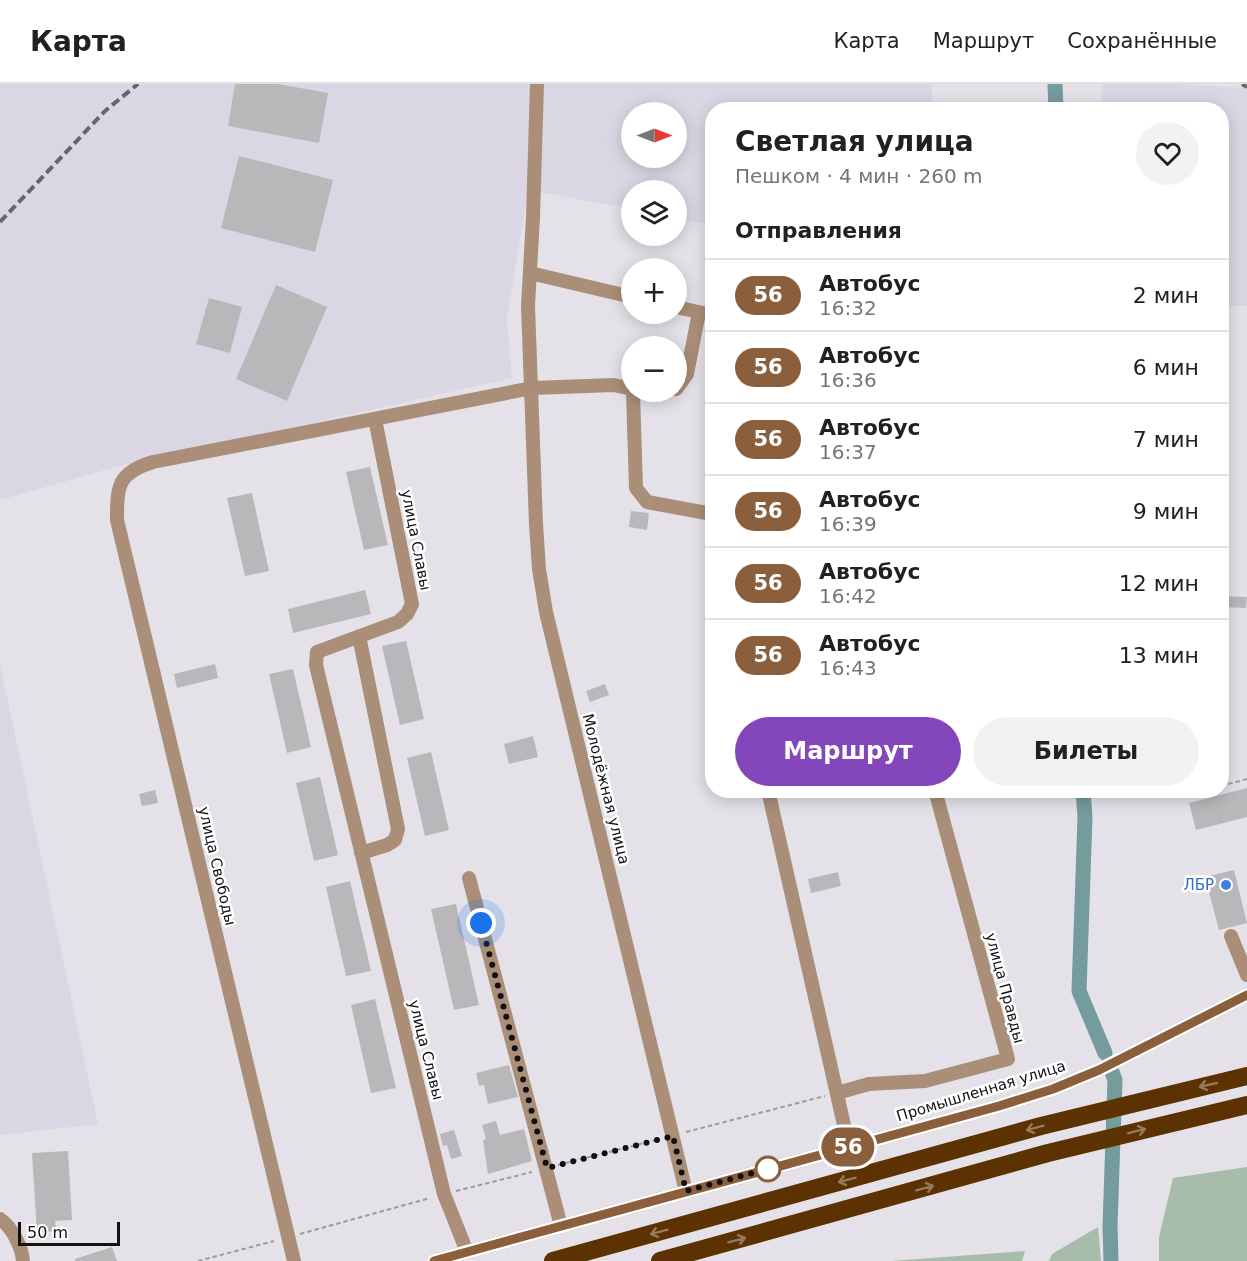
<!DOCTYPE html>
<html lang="ru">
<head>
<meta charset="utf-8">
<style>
  :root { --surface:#fff; --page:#f2f2f2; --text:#202124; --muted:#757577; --line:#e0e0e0; --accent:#8346bb }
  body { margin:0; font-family:"DejaVu Sans",sans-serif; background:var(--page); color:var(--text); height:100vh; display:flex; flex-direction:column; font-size:22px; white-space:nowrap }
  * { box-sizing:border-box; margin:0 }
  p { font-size:20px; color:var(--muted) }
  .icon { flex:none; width:33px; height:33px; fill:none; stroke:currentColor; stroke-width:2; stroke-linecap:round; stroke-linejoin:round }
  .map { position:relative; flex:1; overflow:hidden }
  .side { position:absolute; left:705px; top:18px; width:524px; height:696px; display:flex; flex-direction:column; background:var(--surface); border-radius:24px; box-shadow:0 3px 15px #0003 }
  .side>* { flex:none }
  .badge { padding:0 12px; border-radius:20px; font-size:21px; line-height:39px }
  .needle { width:39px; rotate:90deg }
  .tools { position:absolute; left:621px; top:18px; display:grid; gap:12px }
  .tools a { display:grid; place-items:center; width:66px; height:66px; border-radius:50%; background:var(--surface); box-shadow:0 3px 15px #0003; font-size:30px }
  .scale { position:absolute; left:18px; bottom:15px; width:102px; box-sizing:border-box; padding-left:6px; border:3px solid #111112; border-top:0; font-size:16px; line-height:21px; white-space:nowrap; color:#111112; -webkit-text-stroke:4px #fff; paint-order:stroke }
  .you { position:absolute; width:30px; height:30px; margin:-15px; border:4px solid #fff; border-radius:50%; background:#1a73e8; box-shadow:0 0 0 9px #1a73e833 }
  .map>.badge { position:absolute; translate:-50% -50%; box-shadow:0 0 0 3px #fff }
  h2 { padding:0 30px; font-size:22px; line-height:54px }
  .round { display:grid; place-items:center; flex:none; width:63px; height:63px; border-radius:32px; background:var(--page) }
  .headline { display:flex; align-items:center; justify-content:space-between; height:102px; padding:0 30px }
  h1 { font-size:28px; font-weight:700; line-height:45px }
  .action { display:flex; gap:12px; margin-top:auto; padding:12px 30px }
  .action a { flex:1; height:69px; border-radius:36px; background:var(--accent); color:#fff; font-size:24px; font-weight:700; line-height:69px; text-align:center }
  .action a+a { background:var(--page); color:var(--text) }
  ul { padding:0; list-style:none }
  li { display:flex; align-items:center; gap:18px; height:72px; padding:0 30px; border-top:2px solid var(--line) }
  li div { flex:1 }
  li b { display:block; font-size:22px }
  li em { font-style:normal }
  li .badge { min-width:66px; font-weight:700; text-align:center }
  header { display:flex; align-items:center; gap:36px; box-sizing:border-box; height:84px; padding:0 30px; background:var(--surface); border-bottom:2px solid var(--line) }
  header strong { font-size:28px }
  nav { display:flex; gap:33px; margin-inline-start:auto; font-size:21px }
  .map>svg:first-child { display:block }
  .built { fill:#dad6e3; fill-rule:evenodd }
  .green { fill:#a7bcab }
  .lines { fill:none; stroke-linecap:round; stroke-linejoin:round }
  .canal { stroke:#749c9d; stroke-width:15 }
  .building { fill:#bab7bb }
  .path { stroke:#9c9b9f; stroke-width:2; stroke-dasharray:4.5 3; stroke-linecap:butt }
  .minor { stroke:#aa8e78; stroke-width:14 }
  .highway { stroke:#5c3202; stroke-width:18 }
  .rail { stroke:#666568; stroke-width:4; stroke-dasharray:9 4.5; stroke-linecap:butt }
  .oneway { stroke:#957a5b }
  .line-casing { stroke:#fff; stroke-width:14 }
  .line { stroke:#8b5e3c; stroke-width:9 }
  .walk { stroke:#111112; stroke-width:6; stroke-dasharray:0 10.8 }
  .shop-dot { fill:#3f7fe0; stroke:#fff; stroke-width:2 }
  .stop-dot { fill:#fff; stroke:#8b5e3c; stroke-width:3 }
  .labels { text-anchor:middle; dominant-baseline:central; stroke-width:5; stroke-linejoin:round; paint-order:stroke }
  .street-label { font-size:15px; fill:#111112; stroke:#fff }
  .shop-label { font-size:15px; fill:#366cbe; stroke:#fff; text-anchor:end }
</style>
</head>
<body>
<header>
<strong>Карта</strong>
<nav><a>Карта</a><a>Маршрут</a><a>Сохранённые</a></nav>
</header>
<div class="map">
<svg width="1247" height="1177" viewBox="0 0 1247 1177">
  <rect width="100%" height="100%" fill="#e4e2e8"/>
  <!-- built -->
  <path class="built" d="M 0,0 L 933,0 L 931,25 L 712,26 L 712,141 L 677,134 L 676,106 L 632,106 L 631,125 L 528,106 L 507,235 L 512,294 L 112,384 L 0,416 ZM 632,28 L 676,28 L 676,74 L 632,74 Z
    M 1101,0 L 1178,0 L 1247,4 L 1247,222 L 1221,222 L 1221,26 L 1102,25 Z
    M 0,580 L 98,1040 L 0,1051 Z"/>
  <!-- green -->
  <path class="green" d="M 1247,1083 L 1247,1177 L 1159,1177 L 1159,1153 L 1173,1094 Z
    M 1098,1143 L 1101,1177 L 1049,1177 L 1052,1170 Z
    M 1025,1167 L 1022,1177 L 891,1177 Z"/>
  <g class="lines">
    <!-- canal -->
    <path class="canal" d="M 1055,0 L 1056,26
      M 1083,706 L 1085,733 L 1079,907 L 1105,969
      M 1111,1177 L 1110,1142 L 1115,996 L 1112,988"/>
  </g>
  <!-- building -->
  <path class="building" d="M 235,0 L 278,0 L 328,9 L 319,59 L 228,42 Z
    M 239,72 L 333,96 L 315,168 L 221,144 Z
    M 276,201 L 327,223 L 287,317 L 236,295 Z
    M 209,214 L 242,223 L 230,269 L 196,260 Z
    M 370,383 L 388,461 L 364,466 L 346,388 Z
    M 252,409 L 269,487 L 245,492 L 227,414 Z
    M 631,427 L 649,429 L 647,446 L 629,443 Z
    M 365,506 L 371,530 L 293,549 L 288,525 Z
    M 1221,512 L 1247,513 L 1246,524 L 1221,523 Z
    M 406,557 L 424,635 L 400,641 L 382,562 Z
    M 215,580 L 218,594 L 177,604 L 174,590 Z
    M 293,585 L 311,663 L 287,669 L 269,590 Z
    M 605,600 L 609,611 L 590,618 L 586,607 Z
    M 533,652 L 538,673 L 509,680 L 504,660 Z
    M 431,668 L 449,746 L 425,752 L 407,674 Z
    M 320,693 L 338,771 L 314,777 L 296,699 Z
    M 1247,704 L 1247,733 L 1196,746 L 1189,719 Z
    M 155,706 L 158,719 L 142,722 L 139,710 Z
    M 1234,786 L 1247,839 L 1219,846 L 1205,793 Z
    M 838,788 L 841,802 L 811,809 L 808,795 Z
    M 350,797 L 371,887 L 346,892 L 326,803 Z
    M 456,820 L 479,921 L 454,926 L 431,825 Z
    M 375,915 L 396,1004 L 371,1009 L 351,921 Z
    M 509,981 L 518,1013 L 488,1020 L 484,1001 L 479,1002 L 476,989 Z
    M 496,1037 L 500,1051 L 524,1045 L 532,1077 L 488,1090 L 483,1056 L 486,1055 L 482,1041 Z
    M 454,1046 L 462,1072 L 451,1075 L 447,1061 L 443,1062 L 440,1050 Z
    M 68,1067 L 72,1136 L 55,1137 L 56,1147 L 37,1149 L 32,1069 Z
    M 112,1163 L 117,1177 L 75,1177 L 75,1175 Z"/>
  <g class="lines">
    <!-- path -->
    <path class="path" d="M 1221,702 L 1247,695
      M 1172,706 L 1179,712 L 1201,706
      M 686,1048 L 825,1012
      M 558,1081 L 660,1055
      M 456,1107 L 532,1088
      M 300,1150 L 430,1114
      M 198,1177 L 274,1157"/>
    <!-- minor -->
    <path class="minor" d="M 537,0 L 533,133 L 528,222 L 536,440 L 539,485 L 546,528 L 686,1108
      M 530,189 L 632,213
      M 676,223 L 712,231
      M 676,305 L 687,290 L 699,228
      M 633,308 L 636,404 L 647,418 L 712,430
      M 375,335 L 412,520 L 407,530 L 398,538 L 317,568 L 316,581 L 444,1110 L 467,1168
      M 359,552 L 398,745 L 395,756 L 387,761 L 361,769
      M 768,706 L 849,1063
      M 469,794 L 561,1142
      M 1231,852 L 1247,891
      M 837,1009 L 869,1000 L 925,997 L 1008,975 L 935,706
      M 0,1135 C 12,1143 22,1163 23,1177
      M 294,1177 L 117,436 C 117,401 118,389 153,378 L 532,304 L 614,301 L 632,305
      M 434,1177 L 999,1022 L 1053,1005 L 1099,986 L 1247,911"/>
    <!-- highway -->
    <path class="highway" d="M 553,1177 L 1041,1042 L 1247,992
      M 660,1177 L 1048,1069 L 1247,1021"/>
    <!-- rail -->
    <path class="rail" d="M 1242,0 L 1247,3
      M 0,138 L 105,27 L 138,0"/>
  </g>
  <!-- one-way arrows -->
  <defs><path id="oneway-shaft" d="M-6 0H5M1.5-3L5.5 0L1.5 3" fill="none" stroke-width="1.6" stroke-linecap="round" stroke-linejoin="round" transform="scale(1.5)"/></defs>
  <g class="oneway">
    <use href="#oneway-shaft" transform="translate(1208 1001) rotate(167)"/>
    <use href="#oneway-shaft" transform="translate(1035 1044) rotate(165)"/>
    <use href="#oneway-shaft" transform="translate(1137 1047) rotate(-14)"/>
    <use href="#oneway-shaft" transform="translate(847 1096) rotate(165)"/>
    <use href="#oneway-shaft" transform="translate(925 1104) rotate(-15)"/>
    <use href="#oneway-shaft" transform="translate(659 1148) rotate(165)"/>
    <use href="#oneway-shaft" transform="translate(737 1156) rotate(-15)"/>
  </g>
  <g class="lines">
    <!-- line casing -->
    <g class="line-casing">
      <path id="line" d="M 434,1177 L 999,1022 L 1053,1005 L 1099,986 L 1247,911"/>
    </g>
    <!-- line -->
    <use href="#line" class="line"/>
    <!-- walk -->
    <path class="walk" d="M 481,839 L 547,1084 L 673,1052 L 686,1107 L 768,1085"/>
  </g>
  <!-- markers -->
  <circle class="shop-dot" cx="1226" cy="801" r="6"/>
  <circle class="stop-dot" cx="768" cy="1085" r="12"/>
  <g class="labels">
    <!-- street labels -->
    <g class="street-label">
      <text transform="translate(416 456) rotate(79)">улица Славы</text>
      <text transform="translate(606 705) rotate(76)">Молодёжная улица</text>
      <text transform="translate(217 782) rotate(77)">улица Свободы</text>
      <text transform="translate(1005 904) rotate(75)">улица Правды</text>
      <text transform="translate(426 966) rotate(76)">улица Славы</text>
      <text transform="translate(981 1007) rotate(-17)">Промышленная улица</text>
    </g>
    <!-- shop labels -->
    <g class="shop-label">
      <text x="1214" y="801">ЛБР</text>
    </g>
  </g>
</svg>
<div class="tools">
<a><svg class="needle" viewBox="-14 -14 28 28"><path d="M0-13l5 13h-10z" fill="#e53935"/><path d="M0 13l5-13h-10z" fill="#757577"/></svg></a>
<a><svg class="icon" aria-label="layers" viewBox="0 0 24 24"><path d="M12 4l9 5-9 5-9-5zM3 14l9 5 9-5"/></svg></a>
<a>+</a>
<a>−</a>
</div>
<div class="scale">50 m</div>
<div class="you" style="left:481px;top:839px"></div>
<b class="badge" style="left:848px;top:1063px;background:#8b5e3c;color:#fff">56</b>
<section class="side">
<div class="headline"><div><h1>Светлая улица</h1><p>Пешком · 4 мин · 260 m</p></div><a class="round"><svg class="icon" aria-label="heart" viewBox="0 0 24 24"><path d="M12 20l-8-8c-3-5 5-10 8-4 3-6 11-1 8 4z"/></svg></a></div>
<h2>Отправления</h2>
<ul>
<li><span class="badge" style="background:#8b5e3c;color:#fff">56</span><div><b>Автобус</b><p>16:32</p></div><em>2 мин</em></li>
<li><span class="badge" style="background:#8b5e3c;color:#fff">56</span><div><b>Автобус</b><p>16:36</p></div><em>6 мин</em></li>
<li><span class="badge" style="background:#8b5e3c;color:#fff">56</span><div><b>Автобус</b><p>16:37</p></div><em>7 мин</em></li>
<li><span class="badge" style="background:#8b5e3c;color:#fff">56</span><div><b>Автобус</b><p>16:39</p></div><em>9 мин</em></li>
<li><span class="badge" style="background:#8b5e3c;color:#fff">56</span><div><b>Автобус</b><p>16:42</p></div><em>12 мин</em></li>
<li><span class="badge" style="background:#8b5e3c;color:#fff">56</span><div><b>Автобус</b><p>16:43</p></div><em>13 мин</em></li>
</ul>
<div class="action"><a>Маршрут</a><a>Билеты</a></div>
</section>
</div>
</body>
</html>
